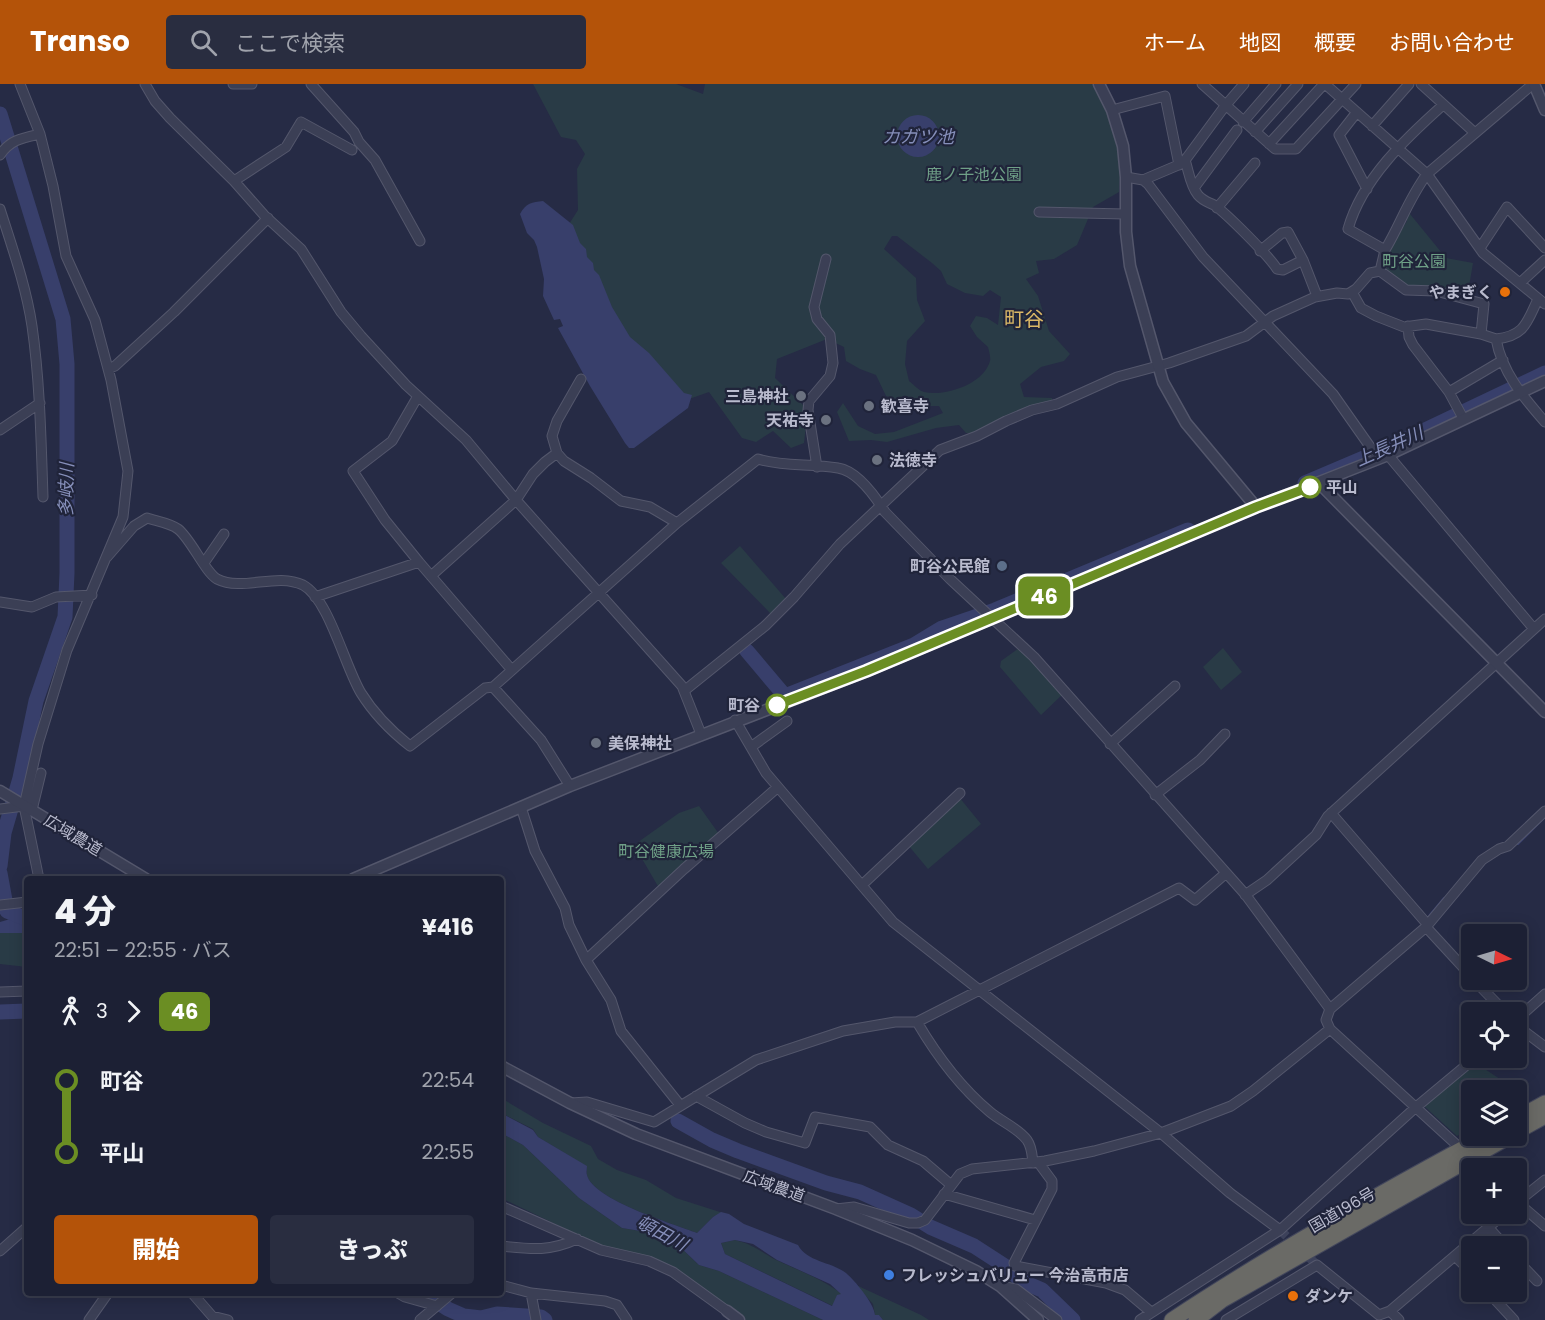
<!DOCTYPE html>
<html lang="ja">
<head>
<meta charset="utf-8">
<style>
  :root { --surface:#1c2034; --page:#292d40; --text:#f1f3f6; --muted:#a0a3ac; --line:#3a3e4f; --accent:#b45309 }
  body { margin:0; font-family:Poppins,"Noto Sans JP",sans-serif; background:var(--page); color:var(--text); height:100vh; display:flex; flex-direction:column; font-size:22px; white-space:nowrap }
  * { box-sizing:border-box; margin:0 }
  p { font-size:20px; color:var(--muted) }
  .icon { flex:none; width:33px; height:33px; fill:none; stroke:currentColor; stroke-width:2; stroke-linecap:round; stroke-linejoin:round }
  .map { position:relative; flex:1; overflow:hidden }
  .panel { position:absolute; left:24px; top:792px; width:480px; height:420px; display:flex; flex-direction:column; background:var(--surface); border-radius:6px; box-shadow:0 3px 15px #0003,0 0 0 2px var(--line) }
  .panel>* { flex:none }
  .badge { padding:0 12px; border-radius:9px; font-size:21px; line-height:39px }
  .needle { width:39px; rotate:95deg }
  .controls { position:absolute; left:1461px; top:840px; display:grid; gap:12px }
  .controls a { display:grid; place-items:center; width:66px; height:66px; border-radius:6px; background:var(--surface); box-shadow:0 3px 15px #0003,0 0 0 2px var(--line); font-size:30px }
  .map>.badge { position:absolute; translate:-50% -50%; box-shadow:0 0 0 3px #fff }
  .legs { display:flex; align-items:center; gap:9px; height:66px; padding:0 30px; font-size:20px }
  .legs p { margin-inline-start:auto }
  .overview { display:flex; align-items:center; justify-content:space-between; height:102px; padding:0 30px }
  h1 { font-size:33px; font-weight:800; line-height:45px }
  .primary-button { display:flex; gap:12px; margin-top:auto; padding:12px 30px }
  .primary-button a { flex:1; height:69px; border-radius:6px; background:var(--accent); color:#fff; font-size:24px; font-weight:800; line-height:69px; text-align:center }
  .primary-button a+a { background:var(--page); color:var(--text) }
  ul { padding:0 30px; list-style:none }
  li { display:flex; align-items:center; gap:21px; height:72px; font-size:22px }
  li i { display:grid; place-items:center; width:9px; height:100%; margin:0 8px; background:currentColor }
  li i::after { content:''; width:15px; height:15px; margin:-8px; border:4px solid; border-radius:50%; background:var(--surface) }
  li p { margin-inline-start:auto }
  li:first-child i { background:linear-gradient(#0000 50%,currentColor 0) }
  li:last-child i { background:linear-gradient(currentColor 50%,#0000 0) }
  header { display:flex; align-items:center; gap:36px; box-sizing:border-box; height:84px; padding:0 30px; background:var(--accent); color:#fff }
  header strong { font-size:28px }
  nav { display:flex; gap:33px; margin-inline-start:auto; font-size:21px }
  .search { width:420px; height:54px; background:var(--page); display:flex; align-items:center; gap:15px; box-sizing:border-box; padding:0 21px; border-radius:6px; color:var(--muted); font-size:22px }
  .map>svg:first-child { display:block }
  .green { fill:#293b46; fill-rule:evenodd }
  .water { fill:#383f6b; fill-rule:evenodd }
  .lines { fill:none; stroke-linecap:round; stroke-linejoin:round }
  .stream { stroke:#383f6b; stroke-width:2 }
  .river { stroke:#383f6b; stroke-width:15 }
  .minor-tunnel { stroke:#3c415a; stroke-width:9; stroke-dasharray:9 4.5; stroke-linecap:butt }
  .minor-casing { stroke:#54576c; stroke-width:11 }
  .tertiary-casing { stroke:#54576c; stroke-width:13 }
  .trunk-casing { stroke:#43475c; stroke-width:17 }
  .minor { stroke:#3b3f55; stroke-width:9 }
  .tertiary { stroke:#3b3f55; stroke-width:10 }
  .trunk { stroke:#6a6a66; stroke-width:15 }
  .line-1-casing { stroke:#fff; stroke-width:14 }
  .line-1 { stroke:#6b8e23; stroke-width:9 }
  .food-dot { fill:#e8710a; stroke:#20243a; stroke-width:2 }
  .worship-dot { fill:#6b7280; stroke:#20243a; stroke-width:2 }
  .stop-1-dot { fill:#fff; stroke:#6b8e23; stroke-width:3 }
  .service-dot { fill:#5c6f8a; stroke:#20243a; stroke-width:2 }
  .shop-dot { fill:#3f7fe0; stroke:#20243a; stroke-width:2 }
  .labels { text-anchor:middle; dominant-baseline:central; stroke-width:4.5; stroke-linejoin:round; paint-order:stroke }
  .park-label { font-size:16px; fill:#6fa087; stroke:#20243a }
  .poi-label { font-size:16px; font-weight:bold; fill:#b9bbce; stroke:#20243a; text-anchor:start }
  .stop-label { font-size:16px; font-weight:bold; fill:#b9bbce; stroke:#20243a; text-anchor:start }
  .street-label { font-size:16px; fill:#b9bbce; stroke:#20243a }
  .water-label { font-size:18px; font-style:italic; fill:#868fba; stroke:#20243a }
  .quarter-label { font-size:20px; fill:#dbb866; stroke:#20243a }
</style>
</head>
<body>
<header>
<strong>Transo</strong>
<div class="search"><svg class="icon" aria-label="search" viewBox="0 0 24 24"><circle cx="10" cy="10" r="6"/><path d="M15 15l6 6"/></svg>ここで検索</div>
<nav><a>ホーム</a><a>地図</a><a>概要</a><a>お問い合わせ</a></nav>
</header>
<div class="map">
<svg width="1545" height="1236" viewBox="0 0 1545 1236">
  <rect width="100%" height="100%" fill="#262b45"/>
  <!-- green -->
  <path class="green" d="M 533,0 L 676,0 L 703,10 L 705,0 L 1094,0 L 1108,28 L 1121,77 L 1119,108 L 1093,123 L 1077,161 L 1054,175 L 1036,177 L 1039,189 L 1026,195 L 1038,212 L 1049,247 L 1070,270 L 1064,277 L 1041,283 L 1020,300 L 1024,313 L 1052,314 L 1052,322 L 976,350 L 966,349 L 959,341 L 936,344 L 887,358 L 871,356 L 849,357 L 837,328 L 843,319 L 858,342 L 875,350 L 894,348 L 943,329 L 939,322 L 924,322 L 886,312 L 876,291 L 860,285 L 846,277 L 844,263 L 827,255 L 777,275 L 775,294 L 803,321 L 806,341 L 804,359 L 791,364 L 773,347 L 756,358 L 742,354 L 709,308 L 675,320 L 620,257 L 564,148 L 578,126 L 577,85 L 585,70 L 576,56 L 561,53 ZM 892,152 L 897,152 L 932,179 L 941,187 L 947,200 L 965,209 L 983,212 L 990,206 L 1001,213 L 998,241 L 987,234 L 976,232 L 970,242 L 977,253 L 988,263 C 989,267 991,274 990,277 C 984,300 945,313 924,308 C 919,307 913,300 909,297 L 905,280 L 907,257 L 925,237 L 917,216 L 916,194 L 884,165 Z
    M 1410,130 L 1446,174 L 1473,179 L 1467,214 L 1403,202 L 1382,187 L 1387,169 L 1407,137 L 1407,131 Z
    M 740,462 L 786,515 L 771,530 L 721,479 Z
    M 1019,564 L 1025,567 L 1063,610 L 1041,631 L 1000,583 L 1001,577 Z
    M 1223,564 L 1242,588 L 1221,606 L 1203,583 Z
    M 959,713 L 981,740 L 928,785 L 908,761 Z
    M 699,722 L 719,750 L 659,804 L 634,761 L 679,729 Z
    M 12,848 L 27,849 L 27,883 L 0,880 L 0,849 Z
    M 1477,980 L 1523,1010 L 1524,1015 L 1517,1019 L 1516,1006 L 1472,1006 L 1471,1044 L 1457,1052 L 1424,1022 L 1472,981 Z
    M 501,1014 L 543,1039 L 591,1062 L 598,1075 L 617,1086 L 646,1096 L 676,1114 L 723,1129 L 713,1133 L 697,1149 C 674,1140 593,1116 587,1091 C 586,1088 587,1085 586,1082 L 538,1053 L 533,1045 L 501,1029 Z
    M 501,1049 L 523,1061 L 579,1114 L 622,1144 L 660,1150 L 667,1160 L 678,1161 L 699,1181 L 719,1187 L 823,1236 L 746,1236 L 689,1193 L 660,1177 L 603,1163 L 501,1114 Z
    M 1486,1148 L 1500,1162 L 1472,1162 L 1471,1186 L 1459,1170 Z
    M 735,1156 C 754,1161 758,1166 774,1175 C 799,1187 819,1193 842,1210 L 837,1212 L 833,1222 L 725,1170 L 721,1159 Z
    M 856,1201 L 921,1231 L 929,1236 L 883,1236 L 879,1231 L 875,1231 L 873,1220 Z"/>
  <!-- water -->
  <path class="water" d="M897 52a21 21 0 1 1 42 0a21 21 0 1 1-42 0Z
    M 543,117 L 573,141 L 580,159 L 586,165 L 587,173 L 593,179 L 594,186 L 599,191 L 612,223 L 630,253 L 649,269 L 684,309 L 692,311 L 688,324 L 634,364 L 629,364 L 625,359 L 590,302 L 558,244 L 563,242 L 560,235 L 554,236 L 543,212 L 544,195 L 537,163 L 534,156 L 527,149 L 520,130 C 526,119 532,118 543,117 Z
    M 27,830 L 27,849 L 0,849 L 0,838 Z
    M 501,1029 L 533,1046 L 538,1053 L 587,1082 C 587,1085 586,1088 587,1091 C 593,1116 674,1140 697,1149 L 713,1133 L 721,1128 L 729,1130 L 744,1140 L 798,1161 C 807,1178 832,1178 846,1189 C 855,1197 874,1219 875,1231 L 879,1231 L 883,1236 L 823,1236 L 719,1187 L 699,1181 L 678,1161 L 667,1160 L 659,1150 L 622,1144 L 579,1114 L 523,1061 L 501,1049 ZM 735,1156 L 753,1160 L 777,1176 L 830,1200 L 841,1210 L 837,1211 L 832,1222 L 725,1170 L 721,1159 Z"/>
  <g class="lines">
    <!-- stream -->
    <path class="stream" d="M 1515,760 L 1518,760 L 1545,733
      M 1429,832 L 1444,814"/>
    <!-- river -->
    <path class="river" d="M 0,30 L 63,235 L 67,280 L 67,489 L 65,533 L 36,617 L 20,694 L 4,749 L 0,782
      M 1305,399 L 1385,365 L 1545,289
      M 747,567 L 785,612 L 914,561 L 942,544 L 995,526 L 1188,446
      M 0,789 L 7,827 L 27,835
      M 0,928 L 27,927
      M 678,1037 L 712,1056 L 738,1067 L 826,1099 L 860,1108 L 911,1131 L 930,1143 L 974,1162 L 1008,1184 L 1021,1197 L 1042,1206 L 1073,1236
      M 408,1210 L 434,1216 L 448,1225 L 464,1232 L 481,1234 L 497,1230 L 541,1233 L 545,1236"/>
    <!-- minor-tunnel -->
    <path class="minor-tunnel" d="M 1280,1146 L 1317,1181"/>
    <!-- minor casing -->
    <g class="minor-casing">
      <path id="minor" d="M 20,0 L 40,50 L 53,102 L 66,172 L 95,236 L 111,296 L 128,387 L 123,433 L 67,566 L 38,660 L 24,722 L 39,795
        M 145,0 L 155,17 L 170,34 L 234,97 L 264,131 L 301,165 L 341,228 L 361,252 L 406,301 L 466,356 L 516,416 L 682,602 L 701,650
        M 233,0 L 252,0
        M 311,0 L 354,48 L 359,58 L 375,76 L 420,157
        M 1202,0 L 1275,65 L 1296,65 L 1356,0
        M 1325,0 L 1427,90 L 1483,169 L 1545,220
        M 1421,0 L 1475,49
        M 1443,21 C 1406,54 1362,95 1348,145 L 1385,166 C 1400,141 1409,114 1427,90 L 1533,0
        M 1112,26 L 1165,12 L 1179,81
        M 1357,28 L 1339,51 L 1367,105
        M 1243,38 L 1276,0
        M 1372,42 L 1409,0
        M 1255,48 L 1298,0
        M 1269,60 L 1324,0
        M 0,71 C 10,56 22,54 40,50
        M 1185,76 C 1189,88 1190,101 1198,111 C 1203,117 1208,118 1214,121 C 1226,129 1270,173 1277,185 L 1283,186 L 1303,176 L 1317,212
        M 1126,93 L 1143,96 L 1148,100 L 1203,173 L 1333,310 L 1378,374
        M 1143,96 L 1183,79 L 1225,22 L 1244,0
        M 234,97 L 286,63 L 301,38 L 352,66
        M 1194,104 L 1237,46
        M 1217,124 L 1255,79
        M 0,125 C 12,163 26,202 32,242 C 40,298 41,355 43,413
        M 1039,128 L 1125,130
        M 1480,164 L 1507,123 L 1545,164
        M 1385,166 L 1380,187 L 1406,206 L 1436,207 L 1484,220 L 1481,250 L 1496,255 C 1502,288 1523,313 1545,338
        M 1260,167 L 1282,149 L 1288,148 L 1303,176
        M 1520,199 L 1545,176
        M 1352,208 L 1361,224 L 1376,232 L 1404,243 L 1426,240 L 1481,250
        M 1408,242 L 1409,253 L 1413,261 L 1449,308 L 1463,334
        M 1496,255 C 1525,252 1527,238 1538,215
        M 108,285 L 115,282 L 174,228 L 268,134
        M 581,295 L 557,337 L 552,352 L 557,369 L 564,377 L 591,394 L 621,417 L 650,423 L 677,439
        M 1449,308 L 1503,276
        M 418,312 L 392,357 L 353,387 L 385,436 L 419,478
        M 0,346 L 40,319
        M 1388,371 L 1534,545
        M 817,383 L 808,326 L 809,317 L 830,292 L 833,279 L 830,251 L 817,235 L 814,223 L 826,175
        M 107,473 L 134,442 L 147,434 C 156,437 170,439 178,445 C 191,455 205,488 217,495 C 243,508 276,488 303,501 C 329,515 345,583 361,609 C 374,630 391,647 410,662 L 485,604 L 493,603 L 677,439 L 758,375 C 784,383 811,379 838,384 C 857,387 875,412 885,428 L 950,495 L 1034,573 L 1245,810 L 1330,925
        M 204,479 L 224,450
        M 431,492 L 516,416 L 533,390 L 545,378 L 557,369
        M 315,513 L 419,478 L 511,585
        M 0,518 L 32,523 L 56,513 L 92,511
        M 493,603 L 541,656 L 570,702
        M 684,607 L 765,542 L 794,513 L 840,460 L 940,366 L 977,352 L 1006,337 L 1032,326 L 1057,320 L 1117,293 L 1169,279 L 1246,252 L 1273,232 L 1315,213 L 1337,209 L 1348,210 L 1356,205 L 1370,189 L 1380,187
        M 735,636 L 766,689 L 893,838 L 1161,1049 L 1230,1109 L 1280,1146
        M 1110,660 L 1175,602
        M 751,663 L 787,637
        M 1155,711 L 1200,676 L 1225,650
        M 521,723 L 535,767 L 565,824 L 569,841 L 586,876 L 611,916 L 621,947 L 680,1021
        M 0,725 L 24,722
        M 32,726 L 41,689
        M 1331,729 L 1428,841
        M 862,801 L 960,709
        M 1245,811 L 1267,796 L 1316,751 L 1328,732 L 1545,535
        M 0,821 L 27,818
        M 1426,843 L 1472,893
        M 586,876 L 684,785 L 778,703
        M 1474,896 L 1505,928
        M 0,908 L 27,907
        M 1516,936 L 1545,910
        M 917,938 C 937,972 960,1003 990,1028 C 1002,1038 1018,1044 1027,1056 C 1032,1063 1032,1071 1033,1079
        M 1516,941 L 1545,963
        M 696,1012 L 745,1039 L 766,1048 L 805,1059 L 815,1033 L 870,1043 L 888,1061 L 923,1077 L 950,1100
        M 571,1019 L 587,1018 L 654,1038 L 756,976 L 843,947 L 895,938 L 917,938 L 1179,804 L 1195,816 L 1225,790
        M 1038,1078 L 1052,1097 L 1052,1105 L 1014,1179 L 1015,1182 L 1106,1199 L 1125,1206 L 1151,1228
        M 1482,1084 L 1330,945 L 1326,936 L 1330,925 L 1426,843 L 1482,776 L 1499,765 L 1508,762 L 1545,727
        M 944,1110 L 1035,1136
        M 1516,1117 L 1545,1142
        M 1516,1119 L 1545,1096
        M 501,1122 L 601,1166 L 649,1177 L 673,1188 L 727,1227
        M 836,1125 L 854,1123 L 909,1139 L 918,1139 L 925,1136 L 960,1090 L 972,1085 L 1045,1077 L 1094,1067 L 1161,1049 L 1231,1022 L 1253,1007 L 1330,945
        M 1488,1143 L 1505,1162
        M 501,1162 C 530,1165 549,1168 577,1155
        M 0,1167 L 27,1143
        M 1455,1172 L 1472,1189
        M 1516,1175 L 1537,1197
        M 501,1201 L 531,1209 L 605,1217 L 617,1221 L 627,1236
        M 1000,1202 L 1016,1205 L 1057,1236
        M 1488,1208 L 1514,1236
        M 192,1209 L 212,1232 L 228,1236
        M 398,1209 L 405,1213 L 437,1222
        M 531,1209 L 536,1236
        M 1390,1227 L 1399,1236
        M 89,1236 L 108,1209
        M 420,1236 L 452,1209
        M 1140,1236 L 1280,1146 L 1415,1024 L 1475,974
        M 1226,1236 L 1317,1181 L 1379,1231 L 1390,1227 L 1504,1130"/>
    </g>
    <!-- tertiary casing -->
    <g class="tertiary-casing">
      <path id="tertiary" d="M 1099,0 L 1112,26 L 1123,62 L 1126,93 L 1126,148 L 1130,182 L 1163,298 L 1186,339 L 1256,423
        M 1534,0 L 1545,26
        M 1320,400 L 1545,628
        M 0,707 L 146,795
        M 353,795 L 570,702 L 862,589 L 1256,423 L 1388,371 L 1545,297
        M 501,982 L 570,1019 L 636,1050 L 836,1125 L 912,1156 L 976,1187 L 1000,1202 L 1038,1236
        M 727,1227 L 739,1236"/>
    </g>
    <!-- trunk casing -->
    <g class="trunk-casing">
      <path id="trunk" d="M 1516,1035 L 1545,1019
        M 1516,1048 L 1545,1032
        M 1172,1236 C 1273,1169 1380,1109 1486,1052
        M 1196,1236 L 1222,1216 L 1510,1052"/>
    </g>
    <!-- minor -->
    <use href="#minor" class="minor"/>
    <!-- tertiary -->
    <use href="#tertiary" class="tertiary"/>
    <!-- trunk -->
    <use href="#trunk" class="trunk"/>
  </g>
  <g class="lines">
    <!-- line-1 casing -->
    <g class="line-1-casing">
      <path id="line-1" d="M 777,621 L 866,587 L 1256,423 L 1310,403"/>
    </g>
    <!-- line-1 -->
    <use href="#line-1" class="line-1"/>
  </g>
  <!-- markers -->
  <g class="food-dot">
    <circle cx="1505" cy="208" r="6"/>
    <circle cx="1293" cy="1212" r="6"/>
  </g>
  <g class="worship-dot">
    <circle cx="801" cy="312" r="6"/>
    <circle cx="869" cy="322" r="6"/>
    <circle cx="826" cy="336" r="6"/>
    <circle cx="877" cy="376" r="6"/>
    <circle cx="596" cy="659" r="6"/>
  </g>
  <g class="stop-1-dot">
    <circle cx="1310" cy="403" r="10"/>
    <circle cx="777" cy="621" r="10"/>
  </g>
  <circle class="service-dot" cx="1002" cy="482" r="6"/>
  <circle class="shop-dot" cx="889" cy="1191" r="6"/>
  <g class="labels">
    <!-- park labels -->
    <g class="park-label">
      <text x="974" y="90">鹿ノ子池公園</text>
      <text x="1414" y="177">町谷公園</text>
      <text x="666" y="767">町谷健康広場</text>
    </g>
    <!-- poi labels -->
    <g class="poi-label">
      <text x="1493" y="208" text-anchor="end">やまぎく</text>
      <text x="789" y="312" text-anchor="end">三島神社</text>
      <text x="881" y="322">歓喜寺</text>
      <text x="814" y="336" text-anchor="end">天祐寺</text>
      <text x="889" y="376">法徳寺</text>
      <text x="990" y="482" text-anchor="end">町谷公民館</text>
      <text x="608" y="659">美保神社</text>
      <text x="901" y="1191">フレッシュバリュー 今治高市店</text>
      <text x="1305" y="1212">ダンケ</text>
    </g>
    <!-- stop labels -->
    <g class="stop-label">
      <text x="1326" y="403">平山</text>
      <text x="760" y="621" text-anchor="end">町谷</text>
    </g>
    <!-- street labels -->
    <g class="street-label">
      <text transform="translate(73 751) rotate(31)">広域農道</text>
      <text transform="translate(774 1102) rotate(20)">広域農道</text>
      <text transform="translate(1342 1126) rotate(-30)">国道196号</text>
    </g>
    <!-- water labels -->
    <g class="water-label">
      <text x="918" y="52">カガツ池</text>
      <text transform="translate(1389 362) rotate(-24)">上長井川</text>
      <text transform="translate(66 406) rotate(-89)">多岐川</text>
      <text transform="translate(662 1149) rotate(28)">頓田川</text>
    </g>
    <!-- quarter labels -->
    <g class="quarter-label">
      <text x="1024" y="235">町谷</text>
    </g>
  </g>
</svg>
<div class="controls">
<a><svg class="needle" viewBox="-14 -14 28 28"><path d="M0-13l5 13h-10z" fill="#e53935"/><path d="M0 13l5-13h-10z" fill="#a0a3ac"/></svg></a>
<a><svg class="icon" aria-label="locate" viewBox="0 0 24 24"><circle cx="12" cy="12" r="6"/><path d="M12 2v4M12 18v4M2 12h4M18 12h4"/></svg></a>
<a><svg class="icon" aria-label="layers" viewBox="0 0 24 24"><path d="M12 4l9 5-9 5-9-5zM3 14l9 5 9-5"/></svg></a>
<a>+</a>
<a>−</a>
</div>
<b class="badge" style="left:1044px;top:512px;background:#6b8e23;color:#fff">46</b>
<section class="panel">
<div class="overview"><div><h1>4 分</h1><p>22:51 – 22:55 · バス</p></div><b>¥416</b></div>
<div class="legs"><svg class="icon" aria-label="walk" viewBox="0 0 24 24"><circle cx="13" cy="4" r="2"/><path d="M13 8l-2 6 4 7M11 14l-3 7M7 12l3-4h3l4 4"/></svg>3<svg class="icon" aria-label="forward" viewBox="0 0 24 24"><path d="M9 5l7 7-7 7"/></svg><b class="badge" style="background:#6b8e23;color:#fff">46</b></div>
<ul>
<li><i style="color:#6b8e23"></i><b>町谷</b><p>22:54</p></li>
<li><i style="color:#6b8e23"></i><b>平山</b><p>22:55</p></li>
</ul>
<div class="primary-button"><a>開始</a><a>きっぷ</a></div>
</section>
</div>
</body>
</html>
